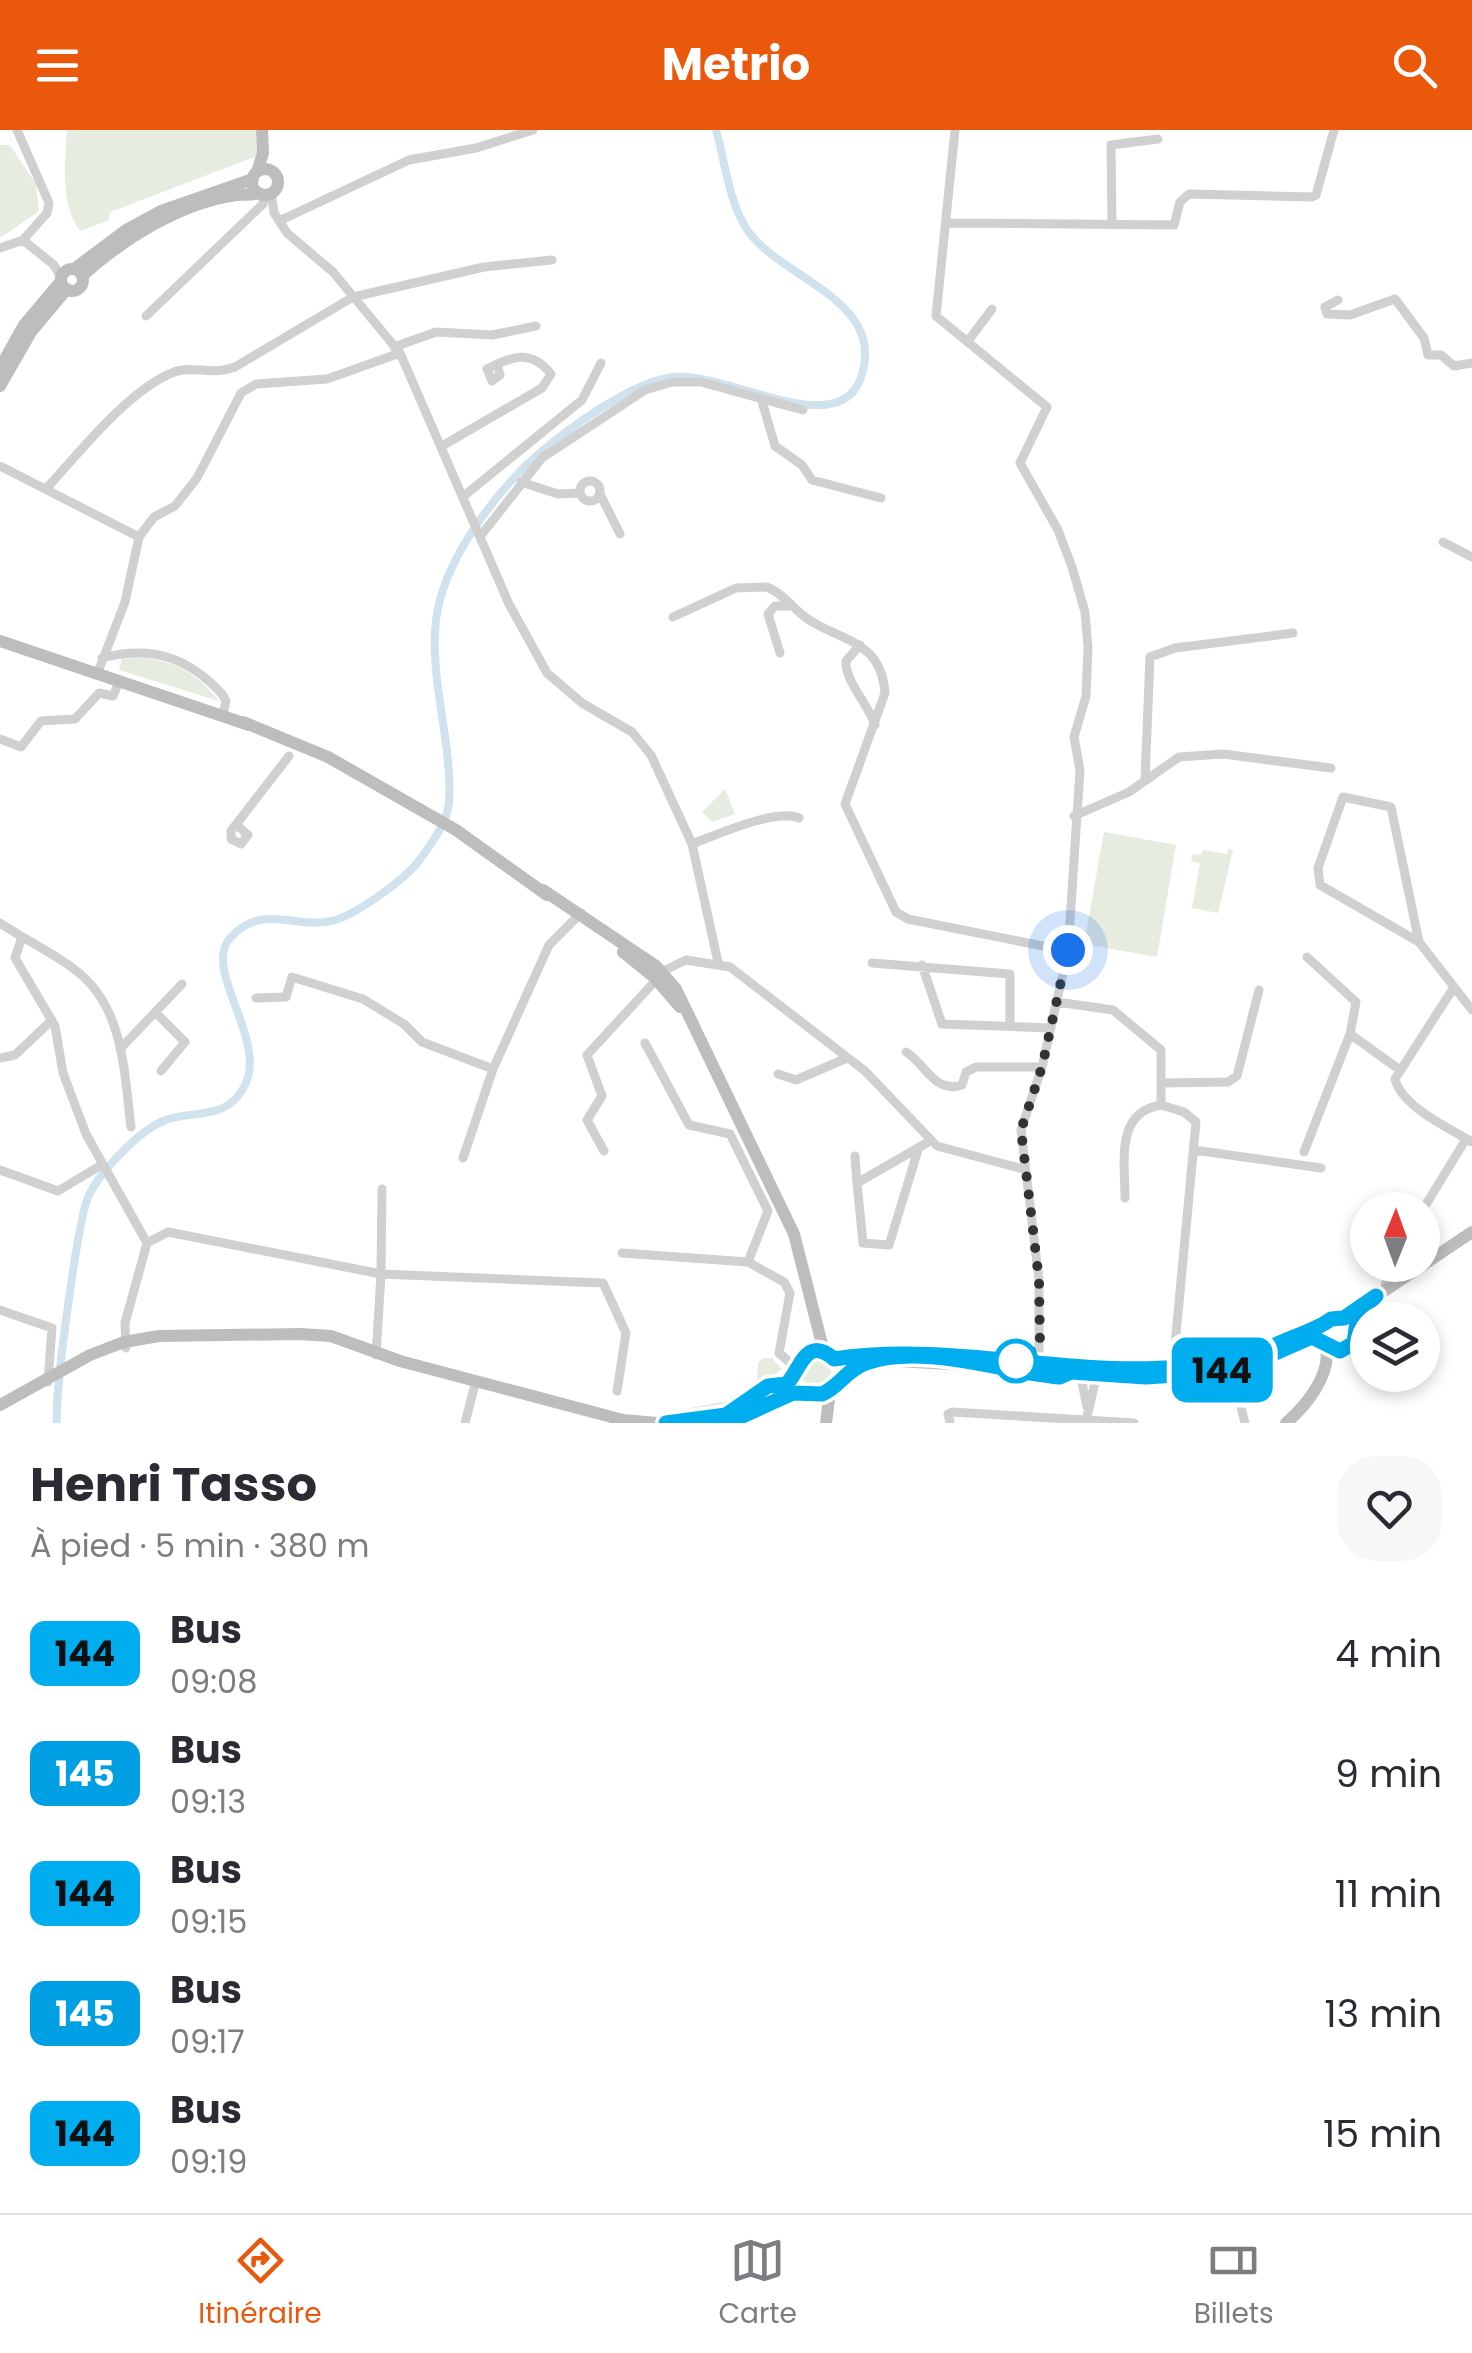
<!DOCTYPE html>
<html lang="fr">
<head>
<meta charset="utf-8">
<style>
  :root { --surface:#fff; --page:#f7f7f7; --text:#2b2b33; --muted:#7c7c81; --line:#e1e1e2; --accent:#ea580c }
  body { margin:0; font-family:Poppins,sans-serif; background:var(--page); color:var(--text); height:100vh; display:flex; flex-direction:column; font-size:38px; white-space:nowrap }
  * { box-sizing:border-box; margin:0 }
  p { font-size:32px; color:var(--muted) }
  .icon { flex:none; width:55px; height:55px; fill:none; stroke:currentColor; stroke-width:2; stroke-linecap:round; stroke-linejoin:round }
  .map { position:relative; height:1293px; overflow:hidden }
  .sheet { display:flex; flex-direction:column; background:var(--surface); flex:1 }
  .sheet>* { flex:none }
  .badge { padding:0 20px; border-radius:15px; font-size:35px; line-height:65px }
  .needle { width:65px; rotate:1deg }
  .controls { position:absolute; left:1350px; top:1062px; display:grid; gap:20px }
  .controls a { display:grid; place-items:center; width:90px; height:90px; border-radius:50%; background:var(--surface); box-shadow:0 5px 15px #0003; font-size:50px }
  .you { position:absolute; width:50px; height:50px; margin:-25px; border:8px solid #fff; border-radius:50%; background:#1a73e8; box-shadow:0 0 0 15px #1a73e833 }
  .map>.badge { position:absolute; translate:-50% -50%; box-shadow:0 0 0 5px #fff }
  .round { display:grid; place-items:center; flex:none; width:105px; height:105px; border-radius:40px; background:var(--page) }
  .head { display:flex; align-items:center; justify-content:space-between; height:170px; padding:0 30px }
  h1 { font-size:48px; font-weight:700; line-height:75px }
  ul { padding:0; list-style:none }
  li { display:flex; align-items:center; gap:30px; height:120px; padding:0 30px }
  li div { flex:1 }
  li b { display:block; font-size:38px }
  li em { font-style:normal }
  li .badge { min-width:110px; font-weight:700; text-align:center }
  header { display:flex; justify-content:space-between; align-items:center; height:130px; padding:0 30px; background:var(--accent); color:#fff; font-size:45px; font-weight:700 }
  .menu { display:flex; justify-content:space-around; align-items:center; height:140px; border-top:2px solid var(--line); background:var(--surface); font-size:28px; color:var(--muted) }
  .menu a { display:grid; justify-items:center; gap:5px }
  .menu .current { color:var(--accent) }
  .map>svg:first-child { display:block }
  .green { fill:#e6ecdf }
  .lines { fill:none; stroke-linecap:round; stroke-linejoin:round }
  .canal { stroke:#cfe2ee; stroke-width:8 }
  .street { stroke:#d0d0d0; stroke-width:9 }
  .secondary { stroke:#bdbdbd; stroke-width:12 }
  .line-casing { stroke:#fff; stroke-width:22 }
  .line { stroke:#00adee; stroke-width:15 }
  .walk { stroke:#333; stroke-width:10; stroke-dasharray:0 18 }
  .stop-dot { fill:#fff; stroke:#00adee; stroke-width:5 }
</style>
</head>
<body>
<header><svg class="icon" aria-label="menu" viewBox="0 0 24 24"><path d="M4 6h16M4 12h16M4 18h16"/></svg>Metrio<svg class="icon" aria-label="search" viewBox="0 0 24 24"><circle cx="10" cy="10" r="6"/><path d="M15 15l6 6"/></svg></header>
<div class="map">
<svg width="1472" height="1293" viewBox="0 0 1472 1293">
  <rect width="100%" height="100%" fill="#fff"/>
  <!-- green -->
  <path class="green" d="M 67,0 L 256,0 L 257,26 L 110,82 L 109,90 L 80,101 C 60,74 65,32 67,0 Z
    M 0,15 L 10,15 L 36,54 L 39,81 L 0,108 Z
    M 134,528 C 170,527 197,543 219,571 L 119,540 L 122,529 Z
    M 725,659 L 735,684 L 712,692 L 702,682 Z
    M 1104,702 L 1176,715 L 1157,827 L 1084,814 Z
    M 1228,719 L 1233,720 L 1218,783 L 1192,778 L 1200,733 L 1191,731 L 1193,724 L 1201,725 L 1203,720 L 1227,724 Z
    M 764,1228 L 772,1228 L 782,1239 L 733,1276 L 670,1287 L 670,1282 L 741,1268 L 757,1256 L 758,1232 Z
    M 811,1229 L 822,1229 L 831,1237 L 831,1249 L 823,1257 L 811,1257 L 802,1249 L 804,1234 Z"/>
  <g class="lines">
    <!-- canal -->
    <path class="canal" d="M 57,1293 C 54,1266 78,1087 89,1065 C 100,1042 133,1008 155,995 C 187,976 227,996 246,953 C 266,907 201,838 231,807 C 263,773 295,799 331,791 C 353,787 404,750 418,732 C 430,716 447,693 449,673 C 453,613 429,551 436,490 C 443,432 492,367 534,328 C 566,300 632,251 674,247 C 725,241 836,311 860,250 C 890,171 783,150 748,101 C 729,74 725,31 716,0"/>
    <!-- street -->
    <path class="street" d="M 17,0 L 49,73 L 47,83 L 23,110
      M 955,0 L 936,186 L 1047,277 L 1020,333 L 1058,400 L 1072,437 L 1085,482 L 1088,518 L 1086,566 L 1074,607 L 1080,640 L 1068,821 L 1042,937 L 1021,1000 L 1039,1150 L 1039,1240
      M 271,63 L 274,83 L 287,103 L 333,142 L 400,223 L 509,474 L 547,543 L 582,573 L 632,602 L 651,625 L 692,714 L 718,832
      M 279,91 L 409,30 L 476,18 L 533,0
      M 948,93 L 1174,95 L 1180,72 L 1189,64 L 1311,67 L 1316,65 L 1334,0
      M 1112,95 L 1111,15 L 1158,9
      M 0,118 L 23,110 L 54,135 L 61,148
      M 1338,170 L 1325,177 L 1327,184 L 1350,185 L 1395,169 L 1424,208 L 1428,225 L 1441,225 L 1454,236 L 1472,233
      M 146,186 L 263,74 L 264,65
      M 968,211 L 992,179
      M 394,217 L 436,202 L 492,205 L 536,196
      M 761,268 L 775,316 L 802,335 L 812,350 L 881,368
      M 442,316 L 542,258 L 551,244 C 531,219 512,226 487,239 L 492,251 L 500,245 L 497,234
      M 0,336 L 139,407
      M580 361a10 10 0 1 1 20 0a10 10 0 1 1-20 0Z
      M 521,352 L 558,364 L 579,363
      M 46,359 C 79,323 128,260 174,242 C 193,235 211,246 235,237 L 353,167 L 484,137 L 552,130
      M 600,364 L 620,404
      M 465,365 L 582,270 L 601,233
      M 482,404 L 542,328 L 645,260 L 672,252 L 701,252 L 803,280
      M 1443,412 L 1472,427
      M 673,487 L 736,458 L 767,457 C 785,464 794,481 811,491 C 844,512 881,511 885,563 L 845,674 L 896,782 L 908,789 L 1068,821
      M 860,515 L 846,531 C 845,552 868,573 875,595
      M 780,523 L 768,484 L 775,476 L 791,476
      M 102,528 C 151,515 188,527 222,564 L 226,571 L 223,584
      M 98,542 L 125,472 L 139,407 L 154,387 L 175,376 L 197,348 L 241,263 L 256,254 L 327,249 L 400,223
      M 0,609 L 21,617 L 41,591 L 75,589 L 99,563 L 113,566 L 120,550
      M 1145,650 L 1150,527 L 1175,518 L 1293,503
      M 1074,686 L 1129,662 L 1179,627 L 1223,624 L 1331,638
      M 238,696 L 248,705 L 241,714 L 231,709 L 231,701 L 289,626
      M 692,714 C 716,705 776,678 799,688
      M 0,793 C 24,809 51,822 74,839 C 124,875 124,942 131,997
      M 22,807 L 15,828 L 55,896 L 63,943 L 86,1004 L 147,1113 L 125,1193 L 126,1218
      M 1419,812 L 1391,677 L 1343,667 L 1318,738 L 1320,755 L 1419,812 L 1472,880
      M 1307,827 L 1356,872 L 1350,904 L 1400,940
      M 872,833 L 1010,844 L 1010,896
      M 922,835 L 942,894 L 1051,898
      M 657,844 L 686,830 L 730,837 L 865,941 L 937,1016 L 1023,1039
      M 1454,857 L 1395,949 C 1402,977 1449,998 1472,1012
      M 256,868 L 286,867 L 292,847 L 363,869 L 404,894 L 422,912 L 493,939 L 549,815 L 581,783
      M 1057,872 L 1113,880 L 1161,920 L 1161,975 L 1184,982 L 1196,992 L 1172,1247
      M 155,882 L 185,912 L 161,941
      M 645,913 L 689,995 L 730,1004 L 768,1081 L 748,1132
      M 120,919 L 182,854
      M 906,922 C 926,934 934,964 962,955 L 966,942 L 976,937 L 1042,937
      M 0,928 L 15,925 L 52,890
      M 778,944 L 796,950 L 847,928
      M 1161,953 L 1228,952 L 1237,946 L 1259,860
      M 918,1020 L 889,1115 L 863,1113 L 857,1053 L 930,1011
      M 1194,1020 L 1321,1038
      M 604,1021 L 587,990 L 602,966 L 587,925 L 657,849
      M 1304,1022 L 1350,904
      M 855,1026 L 857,1053
      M 463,1028 L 493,939
      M 0,1040 L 58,1061 L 103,1034
      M 1125,1068 C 1125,1032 1115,982 1161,975
      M 1422,1081 L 1466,1009
      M 147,1113 L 168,1102 L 381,1144 L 382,1059
      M 622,1123 L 748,1132 L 784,1152 L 790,1163 L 779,1223 L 795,1237
      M 1384,1161 L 1390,1135
      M 0,1180 L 52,1198 L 48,1252
      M 376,1225 L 381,1144 L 603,1153 L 626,1203 L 617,1261
      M 1230,1234 L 1245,1293
      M 1080,1242 L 1087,1277
      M 1086,1291 L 1097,1244 L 1092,1240
      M 465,1293 L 476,1250
      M 950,1293 L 948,1284 L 952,1282 L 1134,1293"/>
    <!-- secondary -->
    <path class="secondary" d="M252 52a13 13 0 1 1 26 0a13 13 0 1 1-26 0Z
      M 257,42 L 263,23 L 262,0
      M 74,139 L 126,100 L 161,81 L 253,49
      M61 150a11 11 0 1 1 22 0a11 11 0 1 1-22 0Z
      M 82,146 C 123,109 180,73 236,65 C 244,64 251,66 259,63
      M 0,238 L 24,195 L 61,151
      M 0,256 L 31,202 L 67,159
      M 0,511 L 249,595
      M 243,592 L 328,627 L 456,700 L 547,765
      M 543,760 L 656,836 L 676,859 L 794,1104 L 824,1222
      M 623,822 L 654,847 L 680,877
      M 1300,1204 L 1344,1188 L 1472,1102
      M 835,1229 L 882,1222
      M 770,1266 L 795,1245 L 802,1227 L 815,1221 L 827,1223
      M 0,1275 L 90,1225 L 124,1212 L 159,1206 L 300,1204 L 331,1206 L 400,1231 L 623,1290 L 657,1293
      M 667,1293 L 719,1286
      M 714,1293 L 793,1263 L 822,1264 L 839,1248 L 879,1230 L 1172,1247 L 1255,1231 L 1312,1207 L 1340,1221 L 1354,1213 L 1358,1185 L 1376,1166
      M 826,1293 L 830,1261
      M 1286,1293 C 1306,1276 1334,1242 1325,1214"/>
  </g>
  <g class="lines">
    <!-- line casing -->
    <g class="line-casing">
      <path id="line" d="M 666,1293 L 726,1285 L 768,1256 L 787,1254 C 801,1238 806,1205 834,1229 C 984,1206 1139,1274 1282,1212 C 1298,1205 1318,1199 1331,1189 L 1344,1188 L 1376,1166 L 1358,1184 L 1354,1213 L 1340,1221 L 1312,1207 L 1255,1232 L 1205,1243 L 1146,1247 L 1071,1242 L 1060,1247 C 1003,1242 922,1213 866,1233 C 846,1240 839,1257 822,1264 L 793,1263 L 727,1293"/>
    </g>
    <!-- line -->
    <use href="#line" class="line"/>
    <!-- walk -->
    <path class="walk" d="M 1016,1231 L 1040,1215 L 1039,1150 L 1021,1000 L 1042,937 L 1068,820"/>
  </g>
  <!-- markers -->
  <circle class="stop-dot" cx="1016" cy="1231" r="20"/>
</svg>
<div class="controls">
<a><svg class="needle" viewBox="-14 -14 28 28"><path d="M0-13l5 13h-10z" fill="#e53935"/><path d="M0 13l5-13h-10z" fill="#7c7c81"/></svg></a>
<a><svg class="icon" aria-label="layers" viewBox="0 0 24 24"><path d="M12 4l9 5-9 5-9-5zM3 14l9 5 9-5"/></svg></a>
</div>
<div class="you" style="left:1068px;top:820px"></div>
<b class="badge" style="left:1222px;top:1240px;background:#00adee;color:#111">144</b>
</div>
<section class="sheet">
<div class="head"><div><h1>Henri Tasso</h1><p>À pied · 5 min · 380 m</p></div><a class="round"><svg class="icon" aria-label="heart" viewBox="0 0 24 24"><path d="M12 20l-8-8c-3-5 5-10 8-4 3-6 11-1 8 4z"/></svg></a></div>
<ul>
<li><span class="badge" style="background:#00adee;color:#111">144</span><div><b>Bus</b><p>09:08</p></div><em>4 min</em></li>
<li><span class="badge" style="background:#009fe3;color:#fff">145</span><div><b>Bus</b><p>09:13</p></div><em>9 min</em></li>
<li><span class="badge" style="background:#00adee;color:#111">144</span><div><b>Bus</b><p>09:15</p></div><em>11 min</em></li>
<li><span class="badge" style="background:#009fe3;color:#fff">145</span><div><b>Bus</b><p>09:17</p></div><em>13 min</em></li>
<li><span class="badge" style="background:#00adee;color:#111">144</span><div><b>Bus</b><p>09:19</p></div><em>15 min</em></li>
</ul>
</section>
<nav class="menu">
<a class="current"><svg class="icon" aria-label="directions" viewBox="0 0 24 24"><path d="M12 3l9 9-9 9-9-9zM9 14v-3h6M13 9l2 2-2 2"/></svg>Itinéraire</a>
<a><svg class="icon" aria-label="map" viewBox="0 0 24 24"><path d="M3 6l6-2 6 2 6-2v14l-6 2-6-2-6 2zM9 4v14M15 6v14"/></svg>Carte</a>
<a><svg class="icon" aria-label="tickets" viewBox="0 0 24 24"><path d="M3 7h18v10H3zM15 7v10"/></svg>Billets</a>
</nav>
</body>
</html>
